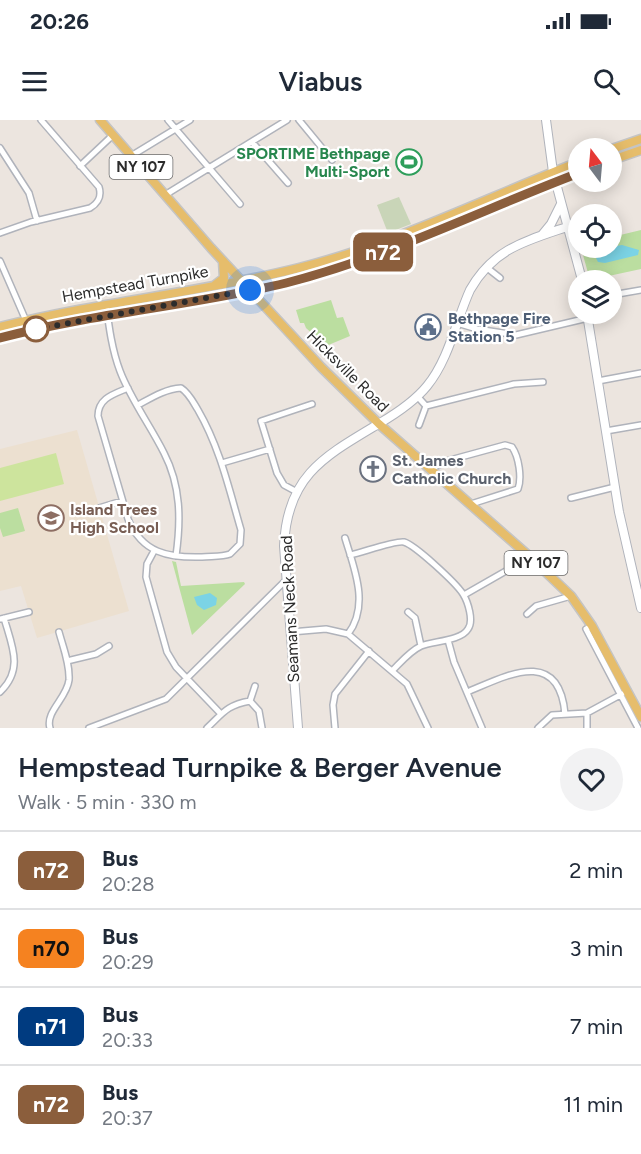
<!DOCTYPE html>
<html lang="en">
<head>
<meta charset="utf-8">
<style>
  :root { --surface:#fff; --page:#f2f2f3; --text:#1f2937; --muted:#747a83; --line:#e0e1e3 }
  body { margin:0; font-family:Figtree,sans-serif; background:var(--page); color:var(--text); height:100vh; display:flex; flex-direction:column; font-size:22px; white-space:nowrap }
  * { box-sizing:border-box; margin:0 }
  p { font-size:20px; color:var(--muted) }
  .icon { flex:none; width:33px; height:33px; fill:none; stroke:currentColor; stroke-width:2; stroke-linecap:round; stroke-linejoin:round }
  .map { position:relative; height:608px; overflow:hidden }
  .drawer { display:flex; flex-direction:column; background:var(--surface); flex:1 }
  .drawer>* { flex:none }
  .badge { padding:0 12px; border-radius:9px; font-size:21px; line-height:39px }
  .needle { width:39px; rotate:344deg }
  .tools { position:absolute; left:568px; top:18px; display:grid; gap:12px }
  .tools a { display:grid; place-items:center; width:54px; height:54px; border-radius:50%; background:var(--surface); box-shadow:0 3px 15px #0003; font-size:30px }
  .you { position:absolute; width:30px; height:30px; margin:-15px; border:4px solid #fff; border-radius:50%; background:#1a73e8; box-shadow:0 0 0 9px #1a73e833 }
  .map>.badge { position:absolute; translate:-50% -50%; box-shadow:0 0 0 3px #fff }
  .round { display:grid; place-items:center; flex:none; width:63px; height:63px; border-radius:32px; background:var(--page) }
  .overview { display:flex; align-items:center; justify-content:space-between; height:102px; padding:0 18px }
  h1 { font-size:28px; font-weight:600; line-height:45px }
  ul { padding:0; list-style:none }
  li { display:flex; align-items:center; gap:18px; height:78px; padding:0 18px; border-top:2px solid var(--line) }
  li div { flex:1 }
  li b { display:block; font-size:22px }
  li em { font-style:normal }
  li .badge { min-width:66px; font-weight:700; text-align:center }
  .status { display:flex; justify-content:space-between; align-items:center; height:42px; padding:0 30px; background:var(--surface); direction:ltr }
  .status svg { height:16px; fill:currentColor }
  header { display:flex; justify-content:space-between; align-items:center; height:78px; padding:0 18px; background:var(--surface); font-size:27px; font-weight:600 }
  .map>svg:first-child { display:block }
  .education { fill:#ece0d0 }
  .green { fill:#bbdea0 }
  .cemetery { fill:#c9d5b8 }
  .pitch { fill:#cde49d }
  .water { fill:#7bd3e5 }
  .lines { fill:none; stroke-linecap:round; stroke-linejoin:round }
  .street-casing { stroke:#b0b3bb; stroke-width:8 }
  .secondary-casing { stroke:#b0b3bb; stroke-width:10 }
  .primary-casing { stroke:#c4c4c4; stroke-width:11 }
  .street { stroke:#fff; stroke-width:5 }
  .secondary { stroke:#fff; stroke-width:8 }
  .primary { stroke:#e6bd6b; stroke-width:8 }
  .line-casing { stroke:#fff; stroke-width:14 }
  .line { stroke:#8b5e3c; stroke-width:9 }
  .walk { stroke:#2c2c2c; stroke-width:6; stroke-dasharray:0 10.8 }
  .stop-dot { fill:#fff; stroke:#8b5e3c; stroke-width:3 }
  .labels { text-anchor:middle; dominant-baseline:central; stroke-width:4.5; stroke-linejoin:round; paint-order:stroke }
  .shield { fill:#fff; stroke:#6b6b6b; stroke-width:1.5 }
  .shield-label { font-size:15px; font-weight:bold; fill:#2c2c2c }
  .leisure-label { font-size:16px; font-weight:bold; fill:#27864d; stroke:#fff; text-anchor:end }
  .street-label { font-size:16px; fill:#2c2c2c; stroke:#fff }
  .service-label { font-size:16px; font-weight:bold; fill:#4e5e75; stroke:#fff; text-anchor:start }
  .worship-label { font-size:16px; font-weight:bold; fill:#5b616d; stroke:#fff; text-anchor:start }
  .education-label { font-size:16px; font-weight:bold; fill:#785e54; stroke:#fff; text-anchor:start }
</style>
</head>
<body>
<div class="status"><b>20:26</b><svg viewBox="0 0 49 12"><path d="M0 12V9h3v3zM5 12V6h3v6zM10 12V3h3v9zM15 12V0h3v12zM26 1h20v11H26zM47 4h2v5h-2z"/></svg></div>
<header><svg class="icon" aria-label="menu" viewBox="0 0 24 24"><path d="M4 6h16M4 12h16M4 18h16"/></svg>Viabus<svg class="icon" aria-label="search" viewBox="0 0 24 24"><circle cx="10" cy="10" r="6"/><path d="M15 15l6 6"/></svg></header>
<div class="map">
<svg width="641" height="608" viewBox="0 0 641 608">
  <rect width="100%" height="100%" fill="#ece5df"/>
  <!-- education -->
  <path class="education" d="M 77,310 L 129,491 L 37,518 L 21,466 L 0,471 L 0,329 Z"/>
  <!-- green -->
  <path class="green" d="M 641,110 L 641,149 L 590,160 L 581,128 L 612,128 L 612,117 Z
    M 331,180 L 337,198 L 343,197 L 350,216 L 326,226 L 306,208 L 304,203 L 300,203 L 296,190 Z
    M 18,388 L 25,411 L 3,417 L 0,408 L 0,393 Z
    M 172,441 L 176,442 L 181,466 L 244,462 L 245,464 L 192,515 Z"/>
  <!-- cemetery -->
  <path class="cemetery" d="M 399,77 L 411,104 L 388,113 L 377,85 Z"/>
  <!-- pitch -->
  <path class="pitch" d="M 56,333 L 64,364 L 0,381 L 0,348 Z"/>
  <!-- water -->
  <path class="water" d="M 622,125 L 639,130 L 638,135 L 605,143 L 598,142 L 594,134 L 598,129 Z
    M 210,473 L 217,478 L 216,485 L 204,490 L 197,485 L 194,477 Z"/>
  <g class="lines">
    <!-- street casing -->
    <g class="street-casing">
      <path id="street" d="M 168,0 L 240,84
        M 299,0 L 332,40
        M 252,22 L 288,63
        M 0,28 L 29,73 L 37,101
        M 131,36 L 190,0
        M 80,46 L 113,15
        M 165,75 L 287,0
        M 0,113 L 31,102 L 90,88 C 98,83 102,77 99,67 L 41,0
        M 0,141 L 27,203
        M 486,147 L 500,158
        M 612,175 L 641,170
        M 106,184 C 109,207 112,230 120,251 C 131,280 150,305 164,333 C 181,366 181,400 176,436
        M 457,203 L 477,209 L 516,215 L 588,198
        M 598,261 L 641,253
        M 128,268 C 114,274 98,278 98,296 L 128,399 C 142,433 168,438 202,437 C 211,436 222,437 230,434 L 240,424 L 241,410 C 229,369 220,328 198,290 C 193,282 189,273 181,268 C 165,269 151,278 138,285
        M 417,276 L 426,286 L 514,264 L 543,262
        M 419,305 L 426,286
        M 606,311 L 641,305
        M 222,343 L 270,329
        M 430,349 L 450,340 L 505,325 L 512,327 C 519,337 522,358 518,369 L 471,384
        M 297,372 L 284,365 L 277,353 L 261,301 L 312,284
        M 571,378 L 615,367
        M 99,388 L 122,381
        M 345,418 C 354,448 370,485 348,514
        M 154,431 L 147,444 L 146,457 L 167,532 L 176,547 L 220,593
        M 350,435 C 361,433 396,420 404,422 C 415,425 456,463 463,474 C 468,482 474,501 468,509 C 461,521 433,521 421,526 C 410,531 401,542 393,550
        M 464,475 L 530,437
        M 408,492 L 415,498 L 421,526
        M 527,494 L 536,486 L 571,476
        M 0,499 L 29,492
        M 592,506 L 586,509 L 638,608
        M 291,512 L 326,509 L 348,514 L 407,564 L 428,608
        M 448,520 L 454,542 L 482,608
        M 67,541 L 96,534 L 109,526
        M 0,572 C 24,549 12,526 4,498
        M 467,572 C 506,556 559,526 565,594
        M 250,581 L 259,591 L 262,608
        M 250,581 L 255,566
        M 50,608 C 45,592 67,578 69,560 C 70,544 63,527 59,512
        M 89,608 L 166,579 L 286,460
        M 207,608 C 223,593 227,585 250,581
        M 335,608 L 333,585 L 335,574 L 369,531
        M 538,608 L 552,595 L 587,593 L 622,574
        M 587,608 L 587,593"/>
    </g>
    <!-- secondary casing -->
    <g class="secondary-casing">
      <path id="secondary" d="M 546,0 L 553,52 L 582,160
        M 542,115 L 551,104 L 561,84
        M 587,194 L 619,392 L 641,488
        M 298,608 L 284,426 C 287,355 325,336 380,303 C 397,293 414,282 427,266 C 449,239 456,201 470,170 C 493,129 525,121 567,107"/>
    </g>
    <!-- primary casing -->
    <g class="primary-casing">
      <path id="primary" d="M 100,0 L 211,128 L 321,247 L 379,304 L 530,437 L 571,476 L 592,506 L 641,597
        M 612,29 L 641,19
        M 612,40 L 641,30
        M 215,165 L 224,158 L 223,141
        M 0,207 C 98,182 200,173 299,148 C 395,124 486,78 579,42
        M 0,218 C 94,193 191,186 286,163 C 388,137 481,90 579,53"/>
    </g>
    <!-- street -->
    <use href="#street" class="street"/>
    <!-- secondary -->
    <use href="#secondary" class="secondary"/>
    <!-- primary -->
    <use href="#primary" class="primary"/>
  </g>
  <g class="lines">
    <!-- line casing -->
    <g class="line-casing">
      <path id="line" d="M 0,218 C 94,193 191,186 286,163 C 388,137 481,90 579,53"/>
    </g>
    <!-- line -->
    <use href="#line" class="line"/>
    <!-- walk -->
    <path class="walk" d="M 36,209 L 250,170"/>
  </g>
  <!-- icons -->
  <defs>
    <g id="stadium-ring" transform="scale(1.35)"><circle r="9.5" fill="#fff" stroke="#2e9e5b" stroke-width="1.5"/><path d="M0-5a6.5 5 0 1 0 0 10a6.5 5 0 1 0 0-10ZM-3.5-1.8h7v3.6h-7Z" fill="#2e9e5b"/></g>
    <g id="civic-ring" transform="scale(1.35)"><circle r="9.5" fill="#fff" stroke="#5c6f8a" stroke-width="1.5"/><path d="M-.6-6.5H3V-4.5H.6V-3L4-1V1h2V6H-6V1h2V-1L-.6-3ZM-1.2 2.5V6h2.4V2.5Z" fill="#5c6f8a"/></g>
    <g id="church-ring" transform="scale(1.35)"><circle r="9.5" fill="#fff" stroke="#6b7280" stroke-width="1.5"/><path d="M-1.2-6h2.4v3.5h3.3v2.4h-3.3V6h-2.4V-.1h-3.3v-2.4h3.3Z" fill="#6b7280"/></g>
    <g id="school-ring" transform="scale(1.35)"><circle r="9.5" fill="#fff" stroke="#8d6e63" stroke-width="1.5"/><path d="M0-5L7-2L0 1L-7-2ZM-4 1L0 2.5L4 1V4Q0 6-4 4Z" fill="#8d6e63"/></g>
  </defs>
  <g fill-rule="evenodd">
    <use href="#stadium-ring" x="409" y="42"/>
    <use href="#civic-ring" x="428" y="207"/>
    <use href="#church-ring" x="373" y="349"/>
    <use href="#school-ring" x="51" y="398"/>
  </g>
  <!-- markers -->
  <circle class="stop-dot" cx="36" cy="209" r="12"/>
  <g class="labels">
    <!-- shield labels -->
    <g class="shield">
      <rect x="109.5" y="35" width="63" height="24" rx="4.5"/>
      <rect x="504.5" y="431" width="63" height="24" rx="4.5"/>
    </g>
    <g class="shield-label">
      <text x="141" y="47">NY 107</text>
      <text x="536" y="443">NY 107</text>
    </g>
    <!-- leisure labels -->
    <g class="leisure-label">
      <text x="390" y="33">SPORTIME Bethpage<tspan x="390" dy="18">Multi-Sport</tspan></text>
    </g>
    <!-- street labels -->
    <g class="street-label">
      <text transform="translate(135 164) rotate(-10)">Hempstead Turnpike</text>
      <text transform="translate(348 251) rotate(45)">Hicksville Road</text>
      <text transform="translate(290 489) rotate(-93)">Seamans Neck Road</text>
    </g>
    <!-- service labels -->
    <g class="service-label">
      <text x="448" y="198">Bethpage Fire<tspan x="448" dy="18">Station 5</tspan></text>
    </g>
    <!-- worship labels -->
    <g class="worship-label">
      <text x="392" y="340">St. James<tspan x="392" dy="18">Catholic Church</tspan></text>
    </g>
    <!-- education labels -->
    <g class="education-label">
      <text x="70" y="389">Island Trees<tspan x="70" dy="18">High School</tspan></text>
    </g>
  </g>
</svg>
<div class="tools">
<a><svg class="needle" viewBox="-14 -14 28 28"><path d="M0-13l5 13h-10z" fill="#e53935"/><path d="M0 13l5-13h-10z" fill="#747a83"/></svg></a>
<a><svg class="icon" aria-label="locate" viewBox="0 0 24 24"><circle cx="12" cy="12" r="6"/><path d="M12 2v4M12 18v4M2 12h4M18 12h4"/></svg></a>
<a><svg class="icon" aria-label="layers" viewBox="0 0 24 24"><path d="M12 4l9 5-9 5-9-5zM3 14l9 5 9-5"/></svg></a>
</div>
<div class="you" style="left:250px;top:170px"></div>
<b class="badge" style="left:383px;top:132px;background:#8b5e3c;color:#fff">n72</b>
</div>
<section class="drawer">
<div class="overview"><div><h1>Hempstead Turnpike &amp; Berger Avenue</h1><p>Walk · 5 min · 330 m</p></div><a class="round"><svg class="icon" aria-label="heart" viewBox="0 0 24 24"><path d="M12 20l-8-8c-3-5 5-10 8-4 3-6 11-1 8 4z"/></svg></a></div>
<ul>
<li><span class="badge" style="background:#8b5e3c;color:#fff">n72</span><div><b>Bus</b><p>20:28</p></div><em>2 min</em></li>
<li><span class="badge" style="background:#f58220;color:#111">n70</span><div><b>Bus</b><p>20:29</p></div><em>3 min</em></li>
<li><span class="badge" style="background:#003b80;color:#fff">n71</span><div><b>Bus</b><p>20:33</p></div><em>7 min</em></li>
<li><span class="badge" style="background:#8b5e3c;color:#fff">n72</span><div><b>Bus</b><p>20:37</p></div><em>11 min</em></li>
</ul>
</section>
</body>
</html>
